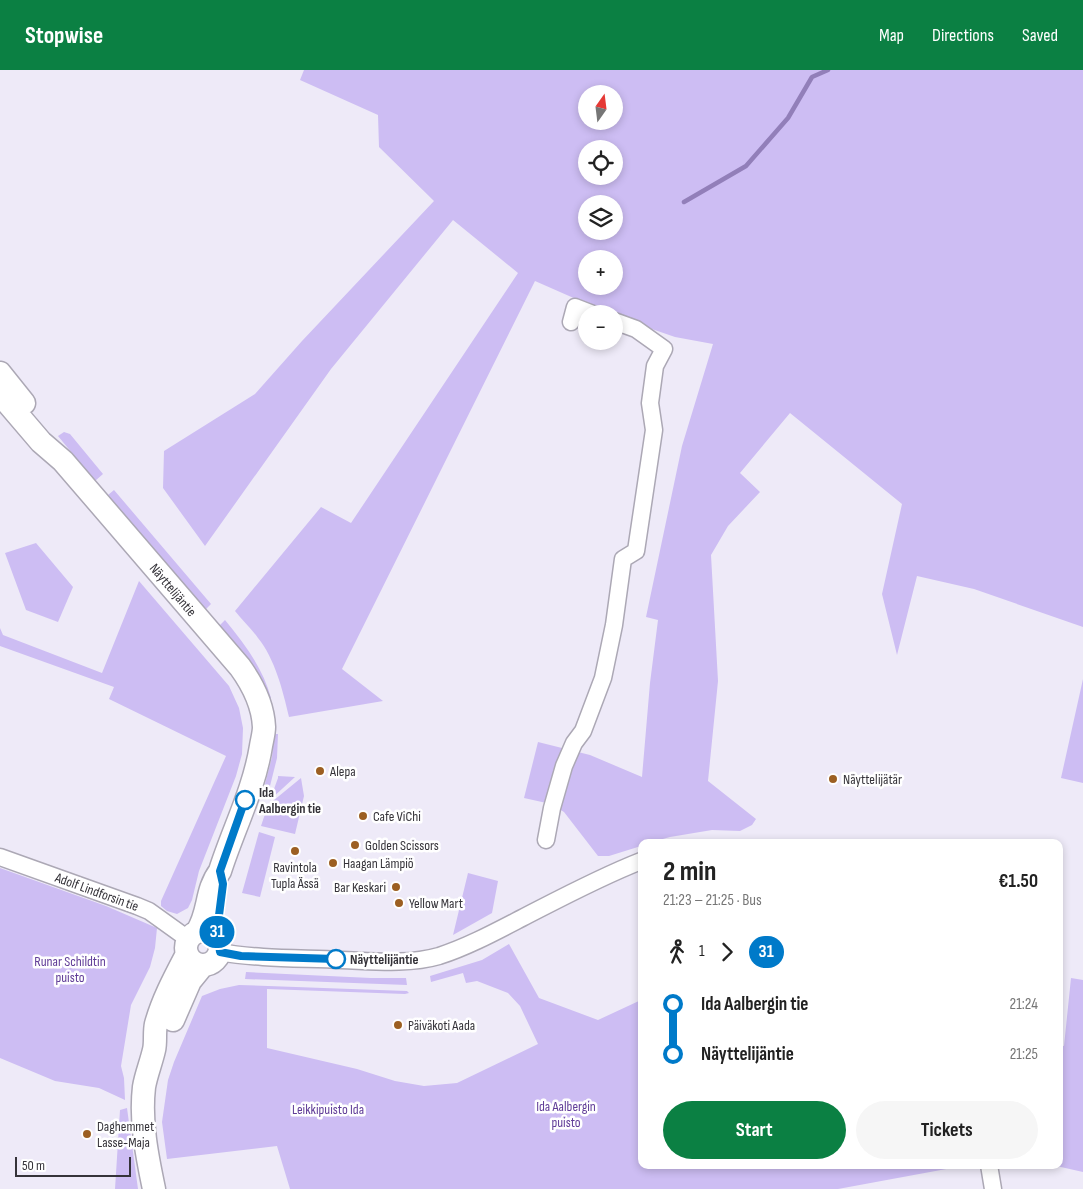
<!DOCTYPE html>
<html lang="en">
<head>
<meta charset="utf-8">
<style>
  :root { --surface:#fff; --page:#f6f6f6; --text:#222; --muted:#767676; --accent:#0b8043 }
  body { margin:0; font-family:"Sofia Sans Condensed",sans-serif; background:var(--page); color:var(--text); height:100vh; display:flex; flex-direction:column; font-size:19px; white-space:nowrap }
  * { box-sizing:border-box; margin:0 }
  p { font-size:16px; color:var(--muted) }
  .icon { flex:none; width:28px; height:28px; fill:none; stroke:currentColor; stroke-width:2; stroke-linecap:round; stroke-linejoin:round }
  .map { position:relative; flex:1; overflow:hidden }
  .side { position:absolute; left:638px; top:769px; width:425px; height:330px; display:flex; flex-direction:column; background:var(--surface); border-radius:10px; box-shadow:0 2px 8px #0003 }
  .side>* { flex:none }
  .badge { padding:0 10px; border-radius:16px; font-size:18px; line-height:32px }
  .needle { width:32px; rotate:14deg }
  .controls { position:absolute; left:578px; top:15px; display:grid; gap:10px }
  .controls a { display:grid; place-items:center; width:45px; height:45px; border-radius:50%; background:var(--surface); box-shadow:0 2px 8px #0003; font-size:25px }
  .scale { position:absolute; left:15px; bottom:12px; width:116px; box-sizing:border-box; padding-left:5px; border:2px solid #353339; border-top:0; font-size:14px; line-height:18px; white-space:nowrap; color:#353339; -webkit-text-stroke:4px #fff; paint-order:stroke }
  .map>.badge { position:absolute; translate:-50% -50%; box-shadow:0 0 0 2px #fff }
  .legs { display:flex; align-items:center; gap:8px; height:55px; padding:0 25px; font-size:16px }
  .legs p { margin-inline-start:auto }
  .summary { display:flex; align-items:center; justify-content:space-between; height:85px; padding:0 25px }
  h1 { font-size:28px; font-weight:700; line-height:38px }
  .cta { display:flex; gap:10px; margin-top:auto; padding:10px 25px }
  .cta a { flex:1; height:58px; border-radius:30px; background:var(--accent); color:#fff; font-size:20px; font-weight:700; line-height:58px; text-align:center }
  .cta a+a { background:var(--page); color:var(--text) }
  ul { padding:0 25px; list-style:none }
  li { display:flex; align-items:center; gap:18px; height:50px; font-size:19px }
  li i { display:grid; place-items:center; width:8px; height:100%; margin:0 6px; background:currentColor }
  li i::after { content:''; width:12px; height:12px; margin:-6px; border:4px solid; border-radius:50%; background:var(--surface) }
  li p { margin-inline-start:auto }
  li:first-child i { background:linear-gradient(#0000 50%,currentColor 0) }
  li:last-child i { background:linear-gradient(currentColor 50%,#0000 0) }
  header { display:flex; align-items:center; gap:30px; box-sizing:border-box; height:70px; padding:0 25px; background:var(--accent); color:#fff }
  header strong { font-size:24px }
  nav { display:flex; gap:28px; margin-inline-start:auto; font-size:18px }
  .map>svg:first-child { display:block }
  .green { fill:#cdbdf3; fill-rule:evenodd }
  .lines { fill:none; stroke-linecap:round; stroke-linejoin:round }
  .stream { stroke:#927fb9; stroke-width:4.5 }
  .street-casing { stroke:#aca8b5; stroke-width:19 }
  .secondary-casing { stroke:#aca8b5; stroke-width:25 }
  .street { stroke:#fff; stroke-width:16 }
  .secondary { stroke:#fff; stroke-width:22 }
  .line-1-casing { stroke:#fff; stroke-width:11 }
  .line-1 { stroke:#007ac9; stroke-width:8 }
  .poi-dot { fill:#9c5f22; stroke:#fff; stroke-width:2 }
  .stop-1-dot { fill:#fff; stroke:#007ac9; stroke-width:2.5 }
  .labels { text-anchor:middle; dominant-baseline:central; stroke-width:5; stroke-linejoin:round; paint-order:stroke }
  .street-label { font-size:14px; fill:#353339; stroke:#fff }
  .poi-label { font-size:14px; fill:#353339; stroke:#fff; text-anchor:start }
  .stop-label { font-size:14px; font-weight:bold; fill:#353339; stroke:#fff; text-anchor:start }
  .park-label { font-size:14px; fill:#603c97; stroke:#fff }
</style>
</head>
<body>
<header>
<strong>Stopwise</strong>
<nav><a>Map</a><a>Directions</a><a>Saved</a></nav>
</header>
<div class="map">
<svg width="1083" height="1119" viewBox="0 0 1083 1119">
  <rect width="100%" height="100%" fill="#eeeaf8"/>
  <!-- green -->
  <path class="green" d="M 304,0 L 1083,0 L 1083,557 L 974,519 L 917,506 L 897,585 L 882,524 L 902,434 L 790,343 L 740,403 L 760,422 L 728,456 L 711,485 L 718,611 L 708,711 L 756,749 L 752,755 L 740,761 L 712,760 L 670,767 L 652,772 L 641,772 L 641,776 L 609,786 L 598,786 L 564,742 L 551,734 L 524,728 L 538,672 L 590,685 L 642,707 L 650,613 L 658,550 L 646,547 L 682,376 L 713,274 L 675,267 L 614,246 L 614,244 L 610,244 L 535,211 L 342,599 L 383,631 L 289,647 C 283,621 275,589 258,568 C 251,558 242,550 235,541 L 321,437 L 351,453 L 518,203 L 453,150 L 331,299 L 205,476 L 163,418 L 164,381 L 255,324 L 302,271 L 434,131 L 379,77 L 378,45 L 300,10 ZM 586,24 L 614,24 L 614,51 L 586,51 ZM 586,79 L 614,79 L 614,106 L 586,106 ZM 586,134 L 614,134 L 614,161 L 586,161 ZM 586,189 L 614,189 L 614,216 L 586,216 Z
    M 64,362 L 70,364 L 103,404 L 95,411 L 58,366 Z
    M 114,420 L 211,534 L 204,541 L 108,425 Z
    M 36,473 L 73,517 L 58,552 L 26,540 L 5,483 Z
    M 139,511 L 229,616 L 239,638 L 243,658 L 242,684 L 236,706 L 199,801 L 192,830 L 188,838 L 177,844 L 167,841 L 161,836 L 161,831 L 226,686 L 109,629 L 114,617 L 0,576 L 0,558 L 3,565 L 102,603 Z
    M 225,550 C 244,573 263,598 271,628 L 269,632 L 218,557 Z
    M 1083,609 L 1083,713 L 1061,708 Z
    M 274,664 L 278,664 L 277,688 L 269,720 L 264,718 L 272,687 Z
    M 278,706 L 295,707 L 270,730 L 278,708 Z
    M 301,708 L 304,726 L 295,764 L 261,756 L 268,735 Z
    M 259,762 L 275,767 L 260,827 L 242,823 Z
    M 0,798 L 106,836 L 157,858 L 155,878 L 150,897 L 131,935 L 121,996 L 124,1008 L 125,1030 L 99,1018 L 55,1011 L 0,988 Z
    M 468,803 L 498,811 L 492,843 L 453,865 Z
    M 509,874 L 539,928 L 598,950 L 641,930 L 641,1095 L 968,1095 L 838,1119 L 290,1119 L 277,1076 L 167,1089 L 162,1052 L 168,1010 L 174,992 L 202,926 L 220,919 L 239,915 L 407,921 L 409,923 L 405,924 L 267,919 L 267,978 L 357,999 L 395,1011 L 424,1016 L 457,1013 L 538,974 L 520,936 L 508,923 L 477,911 L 466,913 L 463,903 L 431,912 L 430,906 L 482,890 Z
    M 246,902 L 371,908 L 406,908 L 407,915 L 245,909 Z
    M 1071,908 L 1083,910 L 1083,1102 L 1052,1095 L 1059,1095 L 1059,975 L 1064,976 Z
    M 127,1038 L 138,1119 L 115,1119 L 120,1040 Z"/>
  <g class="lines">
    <!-- stream -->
    <path class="stream" d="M 684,132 L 746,96 L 788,48 L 812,7 L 828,0"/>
    <!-- street casing -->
    <g class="street-casing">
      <path id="street" d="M 571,252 L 575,237 L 593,244
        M 546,770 L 552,738 L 564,696 L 574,673 L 583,661 L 603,608 L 614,555 L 623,489 L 636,481 L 654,360 L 650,333 L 655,296 L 664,279 L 636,259 L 614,251
        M 0,787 L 137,836 L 149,841 L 188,869
        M 219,882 C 259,889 300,888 341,890 C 372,891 408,895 439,886 C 467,877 495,862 522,848 C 561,828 600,807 641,791
        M 989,1095 L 993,1119"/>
    </g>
    <!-- secondary casing -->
    <g class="secondary-casing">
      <path id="secondary" d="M 0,303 L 24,333
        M 0,324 L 41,372 L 63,391 L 240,597 C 253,615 263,634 264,657 C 264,663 262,670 261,676 C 254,720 233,760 220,801 C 205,821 210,842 197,862
        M186 878a17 17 0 1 1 34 0a17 17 0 1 1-34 0Z
        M 173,950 L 190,911 L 203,895
        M 154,1119 C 147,1086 140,1051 144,1017 C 146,1005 151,993 154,980 C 156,972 154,963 156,954 C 163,929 175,907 187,884"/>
    </g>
    <!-- street -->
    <use href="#street" class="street"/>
    <!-- secondary -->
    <use href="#secondary" class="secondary"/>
  </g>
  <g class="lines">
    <!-- line-1 casing -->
    <g class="line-1-casing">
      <path id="line-1" d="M 245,730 L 220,801 L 223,814 L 217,861 L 220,882 L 241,886 L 336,889"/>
    </g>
    <!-- line-1 -->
    <use href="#line-1" class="line-1"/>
  </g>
  <!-- markers -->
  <g class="poi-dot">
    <circle cx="320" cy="701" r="5"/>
    <circle cx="833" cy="709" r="5"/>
    <circle cx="363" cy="746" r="5"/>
    <circle cx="355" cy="775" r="5"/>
    <circle cx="295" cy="781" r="5"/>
    <circle cx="333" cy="793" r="5"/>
    <circle cx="396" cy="817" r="5"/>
    <circle cx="399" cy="833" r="5"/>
    <circle cx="398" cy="955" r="5"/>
    <circle cx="87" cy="1064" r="5"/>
  </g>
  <g class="stop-1-dot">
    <circle cx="245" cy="730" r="9"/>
    <circle cx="336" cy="889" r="9"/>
  </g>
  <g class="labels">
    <!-- street labels -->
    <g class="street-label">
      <text transform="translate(173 520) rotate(50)">Näyttelijäntie</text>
      <text transform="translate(97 822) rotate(20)">Adolf Lindforsin tie</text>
    </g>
    <!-- poi labels -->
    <g class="poi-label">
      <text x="330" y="701">Alepa</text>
      <text x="843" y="709">Näyttelijätär</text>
      <text x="373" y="746">Cafe ViChi</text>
      <text x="365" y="775">Golden Scissors</text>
      <text x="343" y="793">Haagan Lämpiö</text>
      <text x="295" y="797" text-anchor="middle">Ravintola<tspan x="295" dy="16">Tupla Ässä</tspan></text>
      <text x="386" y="817" text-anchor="end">Bar Keskari</text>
      <text x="409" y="833">Yellow Mart</text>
      <text x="408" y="955">Päiväkoti Aada</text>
      <text x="97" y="1056">Daghemmet<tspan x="97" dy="16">Lasse-Maja</tspan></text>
    </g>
    <!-- stop labels -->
    <g class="stop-label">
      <text x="259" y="722">Ida<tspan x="259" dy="16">Aalbergin tie</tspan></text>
      <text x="350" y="889">Näyttelijäntie</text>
    </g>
    <!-- park labels -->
    <g class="park-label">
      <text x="70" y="891">Runar Schildtin<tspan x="70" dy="16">puisto</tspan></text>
      <text x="566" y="1036">Ida Aalbergin<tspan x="566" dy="16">puisto</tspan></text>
      <text x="328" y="1039">Leikkipuisto Ida</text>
    </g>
  </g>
</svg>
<div class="controls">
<a><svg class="needle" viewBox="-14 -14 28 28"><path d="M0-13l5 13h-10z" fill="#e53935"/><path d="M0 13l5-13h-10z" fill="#767676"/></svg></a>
<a><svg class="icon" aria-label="locate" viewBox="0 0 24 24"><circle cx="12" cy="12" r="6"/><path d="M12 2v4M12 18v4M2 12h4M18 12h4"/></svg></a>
<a><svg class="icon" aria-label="layers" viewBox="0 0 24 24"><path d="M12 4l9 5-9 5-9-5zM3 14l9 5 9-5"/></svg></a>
<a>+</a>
<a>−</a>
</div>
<div class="scale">50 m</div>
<b class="badge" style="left:217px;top:862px;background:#007ac9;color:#fff">31</b>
<section class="side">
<div class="summary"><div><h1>2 min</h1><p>21:23 – 21:25 · Bus</p></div><b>€1.50</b></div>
<div class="legs"><svg class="icon" aria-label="walk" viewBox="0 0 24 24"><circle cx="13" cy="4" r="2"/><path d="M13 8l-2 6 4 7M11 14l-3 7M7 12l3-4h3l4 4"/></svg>1<svg class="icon" aria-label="forward" viewBox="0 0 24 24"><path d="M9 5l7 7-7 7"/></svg><b class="badge" style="background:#007ac9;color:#fff">31</b></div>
<ul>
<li><i style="color:#007ac9"></i><b>Ida Aalbergin tie</b><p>21:24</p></li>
<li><i style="color:#007ac9"></i><b>Näyttelijäntie</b><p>21:25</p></li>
</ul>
<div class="cta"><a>Start</a><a>Tickets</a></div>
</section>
</div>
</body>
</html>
